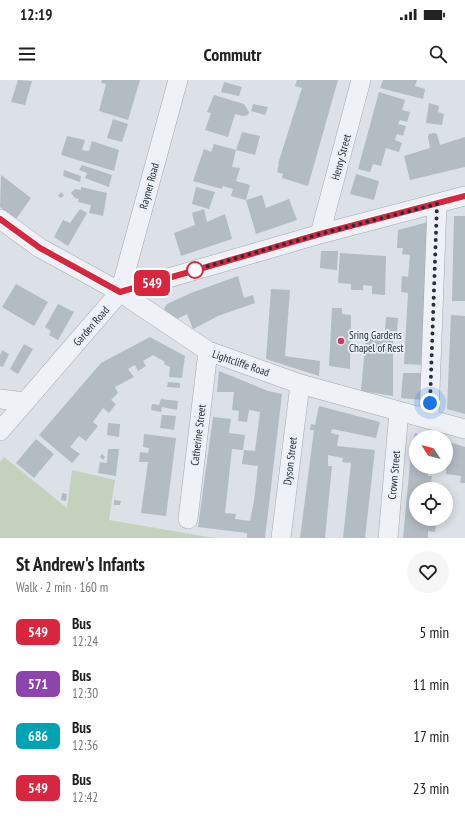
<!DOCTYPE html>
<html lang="en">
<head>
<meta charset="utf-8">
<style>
  :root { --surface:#fff; --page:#f6f6f6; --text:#222; --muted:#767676 }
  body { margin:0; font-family:"PT Sans Narrow",sans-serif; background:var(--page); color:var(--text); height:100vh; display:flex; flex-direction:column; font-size:15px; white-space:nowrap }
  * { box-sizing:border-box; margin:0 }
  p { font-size:13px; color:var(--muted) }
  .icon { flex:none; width:22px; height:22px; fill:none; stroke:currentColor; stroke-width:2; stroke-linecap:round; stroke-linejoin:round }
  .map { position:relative; height:458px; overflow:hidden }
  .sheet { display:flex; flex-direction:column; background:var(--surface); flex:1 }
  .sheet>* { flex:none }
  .badge { padding:0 8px; border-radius:6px; font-size:14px; line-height:26px }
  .needle { width:26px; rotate:306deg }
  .tools { position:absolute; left:409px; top:350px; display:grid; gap:8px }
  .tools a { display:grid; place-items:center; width:44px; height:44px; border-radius:50%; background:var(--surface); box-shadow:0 2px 10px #0003; font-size:20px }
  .you { position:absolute; width:20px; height:20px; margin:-10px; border:3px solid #fff; border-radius:50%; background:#1a73e8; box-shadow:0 0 0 6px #1a73e833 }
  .map>.badge { position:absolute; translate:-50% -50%; box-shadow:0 0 0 2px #fff }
  .round { display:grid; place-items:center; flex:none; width:42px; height:42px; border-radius:21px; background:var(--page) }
  .overview { display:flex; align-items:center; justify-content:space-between; height:68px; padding:0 16px }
  h1 { font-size:19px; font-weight:700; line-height:30px }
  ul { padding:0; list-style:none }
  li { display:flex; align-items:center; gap:12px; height:52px; padding:0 16px }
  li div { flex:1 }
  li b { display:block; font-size:15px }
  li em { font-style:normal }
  li .badge { min-width:44px; font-weight:700; text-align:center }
  .status { display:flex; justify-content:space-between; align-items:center; height:28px; padding:0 20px; background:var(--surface); direction:ltr }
  .status svg { height:11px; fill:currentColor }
  header { display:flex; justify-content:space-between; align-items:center; height:52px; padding:0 16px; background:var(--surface); font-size:18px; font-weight:700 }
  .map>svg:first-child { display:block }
  .green { fill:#c4d1bc }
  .building { fill:#b3bbc3 }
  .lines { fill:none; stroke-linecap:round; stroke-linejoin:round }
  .street-casing { stroke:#a1a8b1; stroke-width:20 }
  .street { stroke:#eef1f5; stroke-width:19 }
  .line-casing { stroke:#fff; stroke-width:9 }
  .line { stroke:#d7263d; stroke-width:6 }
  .walk { stroke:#25303d; stroke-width:4; stroke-dasharray:0 7.2 }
  .stop-dot { fill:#fff; stroke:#d7263d; stroke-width:2 }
  .poi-dot { fill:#d23961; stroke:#ebf0f4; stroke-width:1.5 }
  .labels { text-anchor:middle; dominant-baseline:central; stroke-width:3.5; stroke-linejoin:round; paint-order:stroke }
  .street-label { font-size:11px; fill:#25303d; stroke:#ebf0f4 }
  .poi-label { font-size:11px; fill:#25303d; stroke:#ebf0f4; text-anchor:start }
</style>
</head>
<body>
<div class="status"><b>12:19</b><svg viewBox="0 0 49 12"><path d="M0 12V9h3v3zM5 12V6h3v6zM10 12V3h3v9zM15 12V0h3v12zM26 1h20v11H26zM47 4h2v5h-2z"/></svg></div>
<header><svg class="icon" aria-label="menu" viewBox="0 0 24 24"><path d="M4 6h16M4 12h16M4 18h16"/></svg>Commutr<svg class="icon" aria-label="search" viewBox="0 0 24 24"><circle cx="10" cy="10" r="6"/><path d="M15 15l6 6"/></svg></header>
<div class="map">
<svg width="465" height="458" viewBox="0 0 465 458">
  <rect width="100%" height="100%" fill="#dbe1e7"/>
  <!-- green -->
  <path class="green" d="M 4,377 L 67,428 L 72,390 L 115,400 L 109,440 L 214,458 L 0,458 L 0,382 Z"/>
  <!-- building -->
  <path class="building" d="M 18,0 L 32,1 L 25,25 L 11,22 Z
    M 102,0 L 140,0 L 128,40 L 99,31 L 106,4 L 101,3 Z
    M 297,0 L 338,0 L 308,106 L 282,98 L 283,94 L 277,92 L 279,84 L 278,84 L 302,8 L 295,6 Z
    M 383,0 L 417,0 L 415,6 L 425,9 L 423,19 L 380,8 Z
    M 224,2 L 242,7 L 239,16 L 221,12 Z
    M 379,12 L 405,20 L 402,30 L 410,32 L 407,42 L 400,40 L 398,44 L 406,46 L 403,56 L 397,54 L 395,60 L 402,63 L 399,72 L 386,68 L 381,86 L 373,84 L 370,92 L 358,89 Z
    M 214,15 L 244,24 L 249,32 L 248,35 L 243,36 L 235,34 L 228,57 L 205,50 L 211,33 L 207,32 Z
    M 429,23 L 439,26 L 438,32 L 444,34 L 442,45 L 426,43 Z
    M 253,24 L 268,27 L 265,35 L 251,31 Z
    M 113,39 L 128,44 L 122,62 L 107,58 Z
    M 242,52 L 260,56 L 255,75 L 236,70 L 232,87 L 240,88 L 236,101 L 250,105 L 246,120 L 231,116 L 233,109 L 223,106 L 222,109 L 193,101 L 204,69 L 211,72 L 214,64 L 236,70 Z
    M 434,53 L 437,54 L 440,65 L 465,57 L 465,87 L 410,100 L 404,76 L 430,68 L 428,57 L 429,54 Z
    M 67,56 L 85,60 L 82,70 L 89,71 L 92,61 L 119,70 L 114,91 L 61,75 Z
    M 82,85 L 112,95 L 109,107 L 85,98 L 87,93 L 79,90 Z
    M 64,90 L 81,96 L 80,102 L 63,96 Z
    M 356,94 L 379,101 L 374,120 L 350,114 Z
    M 1,95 L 31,118 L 16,139 L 0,127 Z
    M 81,107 L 107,113 L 103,136 L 89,133 L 91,125 L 78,122 L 79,119 L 75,118 L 71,113 L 75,109 L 81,110 Z
    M 196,107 L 215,112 L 209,129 L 192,124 Z
    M 61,112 L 64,115 L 61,118 L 58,116 Z
    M 262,115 L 266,128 L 289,119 L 297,140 L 256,154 L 246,120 Z
    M 80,129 L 87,133 L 68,166 L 54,157 L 63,140 L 70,143 Z
    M 204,129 L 207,142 L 225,134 L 232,159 L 181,176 L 174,153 L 195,145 L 192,133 Z
    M 454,136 L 465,136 L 465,221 L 452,221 Z
    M 428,142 L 424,285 L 404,284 L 408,213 L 401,212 L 402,196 L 408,197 L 410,175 L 402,174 L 403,168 L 397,168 L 398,150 Z
    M 321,171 L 338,171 L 337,190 L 320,188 Z
    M 340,173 L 386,176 L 385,215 L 372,214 L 372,206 L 363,205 L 363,210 L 351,210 L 351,204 L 338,203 Z
    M 238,196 L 244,218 L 253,215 L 255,223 L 218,236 L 193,249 L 187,234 L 175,240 L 170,238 L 164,229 L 167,224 L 191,213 Z
    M 16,204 L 48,222 L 34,246 L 2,227 Z
    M 271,209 L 290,210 L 285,276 L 320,281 L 319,296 L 266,279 Z
    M 58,224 L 74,232 L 58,260 L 49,255 L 51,251 L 45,247 Z
    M 332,228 L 342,228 L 342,234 L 351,235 L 350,289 L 329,286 Z
    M 451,235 L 465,236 L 465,334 L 447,329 Z
    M 386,237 L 398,238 L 397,252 L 385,251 Z
    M 366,254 L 393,254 L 393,316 L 361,311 Z
    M 150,257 L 185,276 L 182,298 L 169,297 L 170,287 L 164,284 L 165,282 L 153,275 L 143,281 L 146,286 L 138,291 L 135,285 L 128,289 L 134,297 L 115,307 L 118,313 L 111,320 L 116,324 L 109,333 L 103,328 L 93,342 L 98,346 L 86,361 L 79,356 L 70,367 L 80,374 L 72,383 L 39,355 L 101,283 Z
    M 24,264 L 33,269 L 18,294 L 10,289 Z
    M 2,270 L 9,274 L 3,287 L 0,286 L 0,275 Z
    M 219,291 L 268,311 L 282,314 L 265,458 L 247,458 L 247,453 L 198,447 L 213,337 L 231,339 L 229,353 L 245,355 L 243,370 L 232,369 L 225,433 L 236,434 L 235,439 L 250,441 L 254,421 L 258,386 L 242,384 L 244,370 L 255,371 L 260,332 L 249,330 L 247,342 L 238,341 L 239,331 L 232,330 L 234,312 L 217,312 Z
    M 403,293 L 426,293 L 423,320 L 401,318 Z
    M 168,302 L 180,303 L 180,308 L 167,307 Z
    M 161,319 L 178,321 L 177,330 L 162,327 L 161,332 L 151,330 L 152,324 L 159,325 Z
    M 319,326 L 380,342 L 376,358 L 332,349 L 331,353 L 339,355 L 337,366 L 375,370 L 365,458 L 343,458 L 351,383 L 342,382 L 343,378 L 328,375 L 328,386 L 332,386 L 325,458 L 300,458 L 314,350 L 310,350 L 311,344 L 315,345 Z
    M 162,335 L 176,336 L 174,350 L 160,348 Z
    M 108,343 L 120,344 L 119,357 L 107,355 Z
    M 415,353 L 427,357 L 416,357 L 416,387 L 429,387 L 428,396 L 432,396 L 430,409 L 416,409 L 416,439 L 437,439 L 435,452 L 428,451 L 428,458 L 403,458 L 411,373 Z
    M 144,354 L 176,358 L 166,436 L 141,433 L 148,382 L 139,382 L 140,372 L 148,373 L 149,368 L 143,367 Z
    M 36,359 L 54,374 L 34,398 L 16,383 Z
    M 446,361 L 465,367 L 465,403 L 460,403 L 461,396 L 446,394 Z
    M 108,369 L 119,369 L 116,396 L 98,393 L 100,382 L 107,383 Z
    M 102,374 L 105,377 L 103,380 L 100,377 Z
    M 62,413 L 67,414 L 66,421 L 61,420 Z
    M 114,420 L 121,421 L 120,425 L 114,425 Z"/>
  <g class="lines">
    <!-- street casing -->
    <g class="street-casing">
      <path id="street" d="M 0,139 L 40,168 L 120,212 L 208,271 L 300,304 L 465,349
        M 320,154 L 361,0
        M 120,212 L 178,0
        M 0,319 L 25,322
        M 429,338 L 437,124
        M 0,351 L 120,212 L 320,154 L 465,116
        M 188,439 L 208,271
        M 281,458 L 300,304
        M 388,458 L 399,331"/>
    </g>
    <!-- street -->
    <use href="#street" class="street"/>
  </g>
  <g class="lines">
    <!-- line casing -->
    <g class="line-casing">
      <path id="line" d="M 0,139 L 40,168 L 120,212 L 320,154 L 465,116"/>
    </g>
    <!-- line -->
    <use href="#line" class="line"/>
    <!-- walk -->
    <path class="walk" d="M 195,190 L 191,191 L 320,154 L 437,124 L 430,323"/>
  </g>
  <!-- markers -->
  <circle class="stop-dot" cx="195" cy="190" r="8"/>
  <circle class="poi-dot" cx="341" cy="261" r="4"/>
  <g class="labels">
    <!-- street labels -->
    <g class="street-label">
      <text transform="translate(341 77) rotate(-75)">Henry Street</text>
      <text transform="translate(149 106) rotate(-75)">Rayner Road</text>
      <text transform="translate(91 246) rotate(-49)">Garden Road</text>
      <text transform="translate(241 283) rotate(19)">Lightcliffe Road</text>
      <text transform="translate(198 355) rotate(-83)">Catherine Street</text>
      <text transform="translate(290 381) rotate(-83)">Dyson Street</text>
      <text transform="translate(394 395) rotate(-85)">Crown Street</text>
    </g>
    <!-- poi labels -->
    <g class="poi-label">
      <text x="349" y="255">Sring Gardens<tspan x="349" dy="13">Chapel of Rest</tspan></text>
    </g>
  </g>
</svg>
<div class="tools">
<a><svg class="needle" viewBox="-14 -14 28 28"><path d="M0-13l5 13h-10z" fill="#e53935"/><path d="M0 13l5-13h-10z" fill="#767676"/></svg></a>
<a><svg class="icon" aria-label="locate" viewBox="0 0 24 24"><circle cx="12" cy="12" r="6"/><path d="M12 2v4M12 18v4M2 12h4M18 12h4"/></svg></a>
</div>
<div class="you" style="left:430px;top:323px"></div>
<b class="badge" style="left:152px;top:203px;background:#d7263d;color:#fff">549</b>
</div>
<section class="sheet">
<div class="overview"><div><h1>St Andrew's Infants</h1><p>Walk · 2 min · 160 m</p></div><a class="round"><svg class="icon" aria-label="heart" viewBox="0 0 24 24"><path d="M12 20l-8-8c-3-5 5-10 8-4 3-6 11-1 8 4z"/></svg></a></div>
<ul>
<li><span class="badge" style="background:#d7263d;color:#fff">549</span><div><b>Bus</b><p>12:24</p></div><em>5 min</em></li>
<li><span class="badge" style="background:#8e44ad;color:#fff">571</span><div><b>Bus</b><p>12:30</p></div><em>11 min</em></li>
<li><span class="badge" style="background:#00a3b4;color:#fff">686</span><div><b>Bus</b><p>12:36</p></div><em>17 min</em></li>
<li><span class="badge" style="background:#d7263d;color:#fff">549</span><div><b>Bus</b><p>12:42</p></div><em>23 min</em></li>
</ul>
</section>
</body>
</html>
